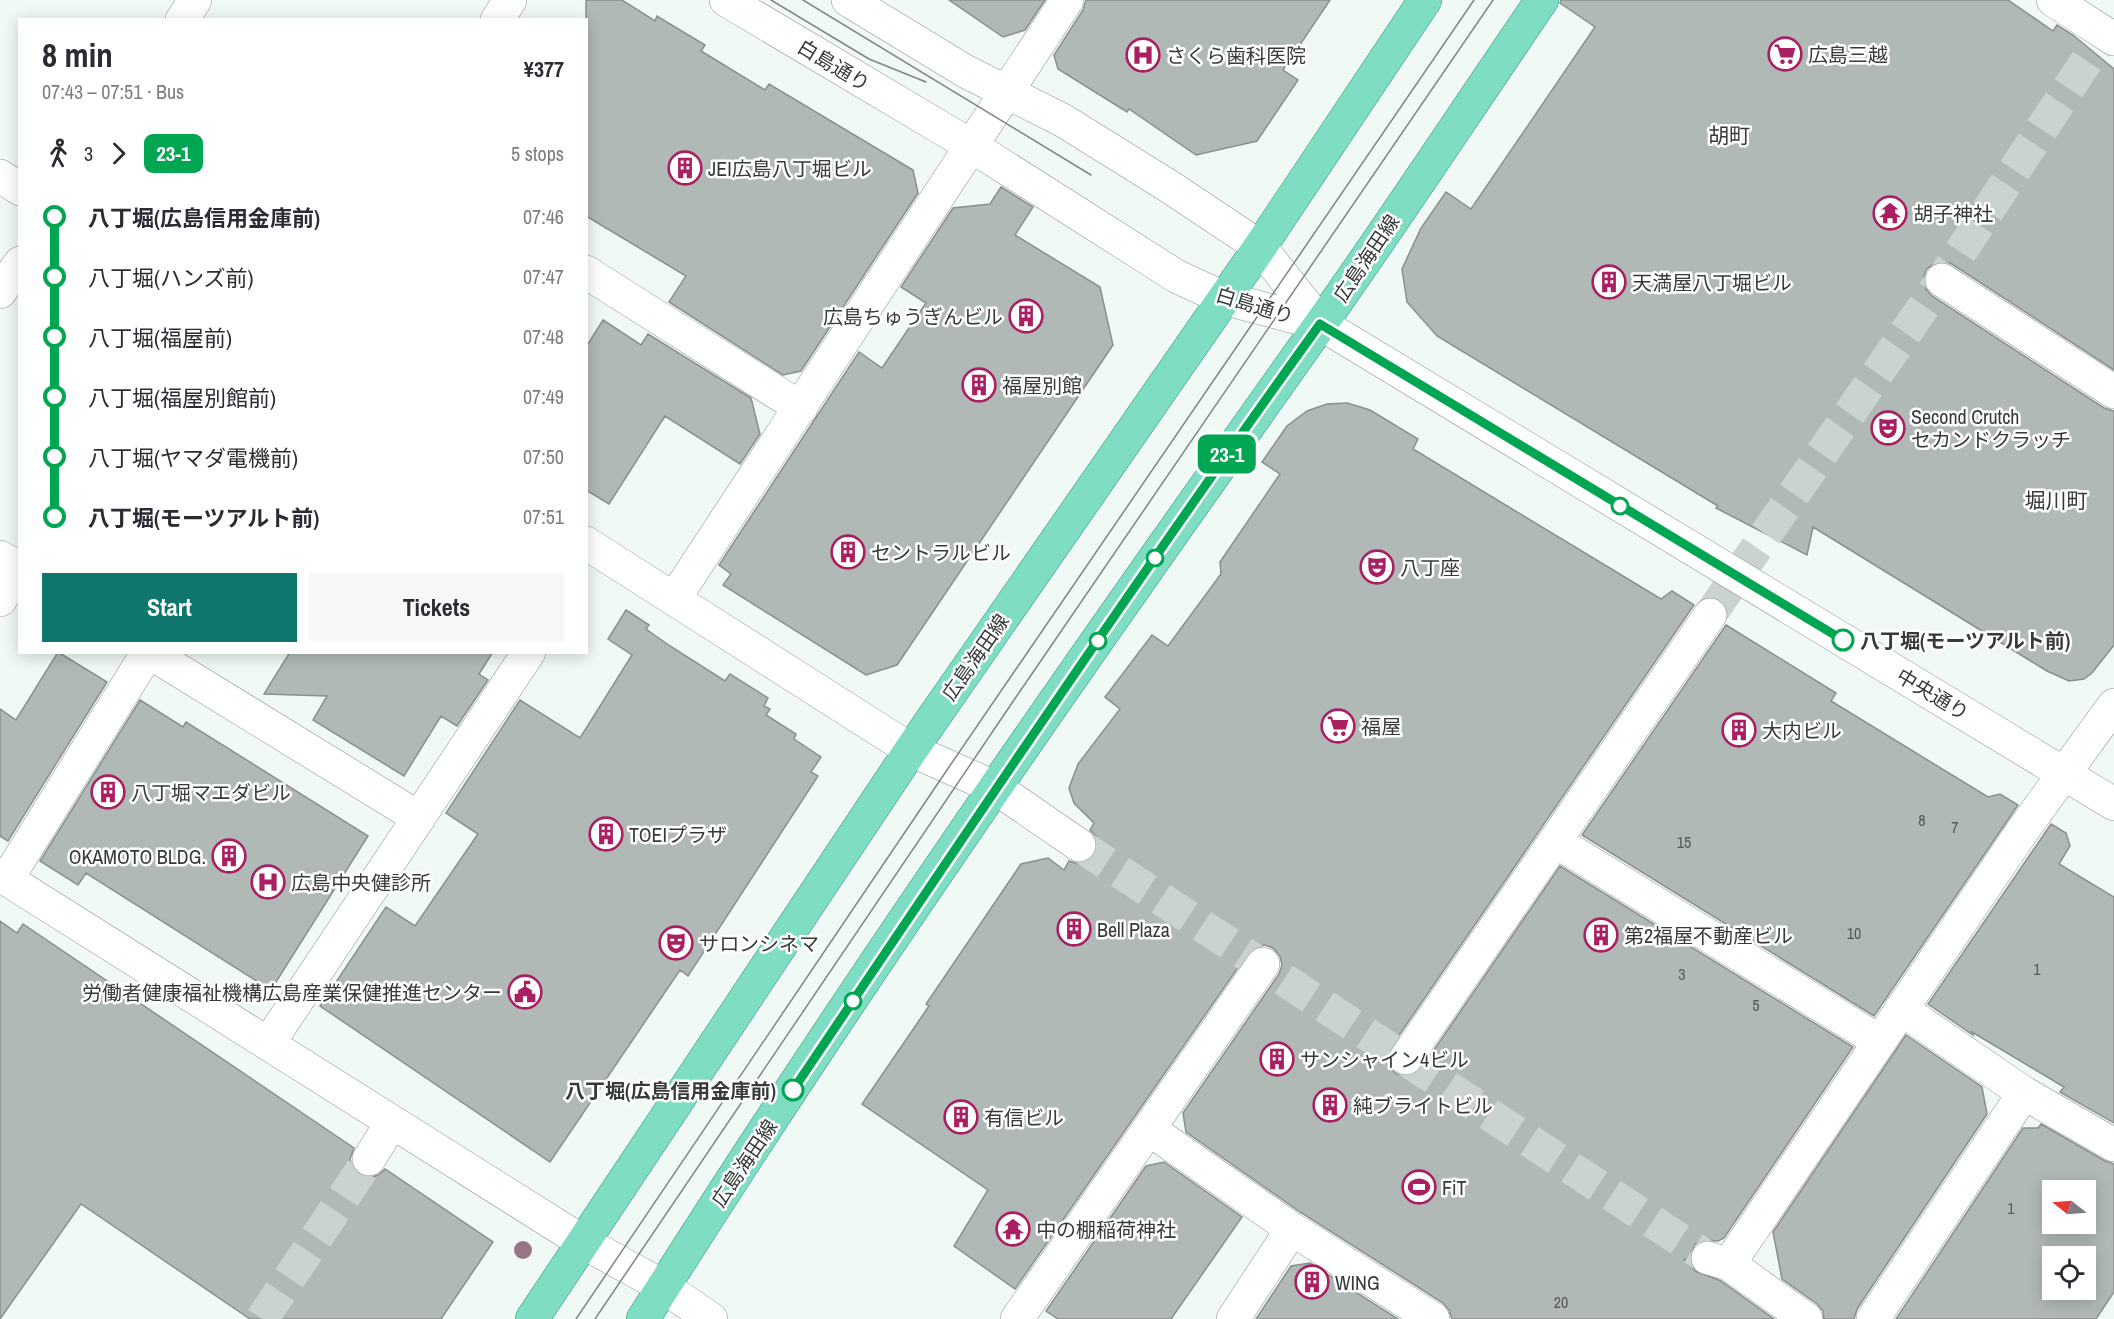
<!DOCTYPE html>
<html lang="en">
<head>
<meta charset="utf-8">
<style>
  :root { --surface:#fff; --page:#f7f7f7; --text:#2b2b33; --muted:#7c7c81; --accent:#0f766e }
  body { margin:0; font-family:"Archivo Narrow","Noto Sans JP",sans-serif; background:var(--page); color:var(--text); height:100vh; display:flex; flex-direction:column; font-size:22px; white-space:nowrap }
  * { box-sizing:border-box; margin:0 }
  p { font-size:20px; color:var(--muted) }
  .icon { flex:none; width:33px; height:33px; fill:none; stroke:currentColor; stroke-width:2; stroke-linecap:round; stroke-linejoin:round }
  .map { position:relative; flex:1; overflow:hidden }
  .details { position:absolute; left:18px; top:18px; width:570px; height:636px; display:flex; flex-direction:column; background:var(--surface); border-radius:0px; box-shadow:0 3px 15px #0003 }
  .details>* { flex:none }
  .badge { padding:0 12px; border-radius:9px; font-size:21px; line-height:39px }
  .needle { width:39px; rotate:287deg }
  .controls { position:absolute; left:2042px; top:1180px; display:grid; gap:12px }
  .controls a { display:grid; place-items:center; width:54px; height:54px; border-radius:0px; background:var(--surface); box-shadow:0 3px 15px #0003; font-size:30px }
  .map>.badge { position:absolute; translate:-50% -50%; box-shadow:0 0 0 3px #fff }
  .legs { display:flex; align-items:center; gap:9px; height:66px; padding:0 24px; font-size:20px }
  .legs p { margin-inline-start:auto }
  .head { display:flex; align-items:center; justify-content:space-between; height:102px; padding:0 24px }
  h1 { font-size:33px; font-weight:800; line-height:45px }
  .cta { display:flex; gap:12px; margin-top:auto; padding:12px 24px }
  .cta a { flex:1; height:69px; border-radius:0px; background:var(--accent); color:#fff; font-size:24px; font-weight:800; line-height:69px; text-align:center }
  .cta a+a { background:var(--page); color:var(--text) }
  ul { padding:0 24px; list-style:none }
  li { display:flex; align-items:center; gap:21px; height:60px; font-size:22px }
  li i { display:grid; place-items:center; width:9px; height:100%; margin:0 8px; background:currentColor }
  li i::after { content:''; width:15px; height:15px; margin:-8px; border:4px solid; border-radius:50%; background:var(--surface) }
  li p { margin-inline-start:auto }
  li:first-child i { background:linear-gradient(#0000 50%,currentColor 0) }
  li:last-child i { background:linear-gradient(currentColor 50%,#0000 0) }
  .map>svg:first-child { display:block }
  .building { fill:#b1b9b6; stroke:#89908d; stroke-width:1.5; fill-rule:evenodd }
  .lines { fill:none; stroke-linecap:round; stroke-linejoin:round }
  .minor-tunnel { stroke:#cbd3cf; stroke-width:33; stroke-dasharray:33 16; stroke-linecap:butt }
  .minor-casing { stroke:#8c9491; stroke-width:34 }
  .major-casing { stroke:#2d9577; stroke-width:34 }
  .minor { stroke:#fff; stroke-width:33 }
  .major { stroke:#7eddc2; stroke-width:33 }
  .tram { stroke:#808582; stroke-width:1.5 }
  .tree { fill:#967685 }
  .line-1-casing { stroke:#fff; stroke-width:14 }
  .line-1 { stroke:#00a651; stroke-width:9 }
  .stop-1-dot { fill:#fff; stroke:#00a651; stroke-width:3 }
  .labels { text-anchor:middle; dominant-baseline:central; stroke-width:5; stroke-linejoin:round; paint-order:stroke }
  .number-label { font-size:16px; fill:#565a58 }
  .poi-label { font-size:20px; fill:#373a38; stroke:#fff; text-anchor:start }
  .street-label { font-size:20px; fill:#373a38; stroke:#fff }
  .stop-label { font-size:20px; font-weight:bold; fill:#373a38; stroke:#fff; text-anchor:start }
  .neighbourhood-label { font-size:21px; fill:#373a38; stroke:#fff }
</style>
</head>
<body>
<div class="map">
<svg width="2114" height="1319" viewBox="0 0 2114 1319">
  <rect width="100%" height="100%" fill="#f0f9f5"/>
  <!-- building -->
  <path class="building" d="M 586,0 L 622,0 L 655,21 L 657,16 L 705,45 L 701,51 L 765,90 L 769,84 L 913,170 L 918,193 L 801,371 L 783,375 L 669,302 L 686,276 L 586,216 Z
    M 949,0 L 1045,0 L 1025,30 L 1003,37 Z
    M 1086,0 L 1330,0 L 1283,70 L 1298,80 L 1257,141 L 1196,155 L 1129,109 L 1127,112 L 1058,69 L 1054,55 L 1083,10 Z
    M 1561,0 L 2008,0 L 2053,31 L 2057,25 L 2073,35 L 2114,69 L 2114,370 L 1952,264 L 1942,261 L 1933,264 L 1926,270 L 1923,280 L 1926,289 L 1932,296 L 2104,408 L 2114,411 L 2114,645 L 2092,673 L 2084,679 L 2069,681 L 2047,671 L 1813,527 L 1807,555 L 1716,508 L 1718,506 L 1437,336 L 1407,302 L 1402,269 L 1421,228 L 1446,192 L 1471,209 L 1595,27 L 1560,3 Z
    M 1001,187 L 1033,207 L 1015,235 L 1100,287 L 1113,345 L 897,665 L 866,675 L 723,585 L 731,574 L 719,565 L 859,352 L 882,368 L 926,303 L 901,287 L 953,208 L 990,204 Z
    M 603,320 L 641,345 L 648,334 L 751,398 L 760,434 L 740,464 L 665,416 L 609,504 L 586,490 L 586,347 Z
    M 1347,403 L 1370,410 L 1418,439 L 1413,449 L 1661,599 L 1672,591 L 1694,605 L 1391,1047 L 1387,1056 L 1389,1066 L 1395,1073 L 1404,1077 L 1414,1075 L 1421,1069 L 1560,866 L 1853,1047 L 1724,1238 L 1718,1241 L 1704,1240 L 1695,1244 L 1690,1257 L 1684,1260 L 1690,1263 L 1695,1271 L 1721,1281 L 1774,1319 L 1452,1319 L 1449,1310 L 1443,1303 L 1300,1212 L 1186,1132 L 1183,1113 L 1279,974 L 1282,965 L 1280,956 L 1273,948 L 1265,945 L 1256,947 L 1248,953 L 1015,1289 L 954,1246 L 988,1190 L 862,1104 L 929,1006 L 926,1004 L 1021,864 L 1048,858 L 1064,870 L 1069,861 L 1078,864 L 1087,862 L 1094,856 L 1098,846 L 1096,836 L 1090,830 L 1094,823 L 1074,803 L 1069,788 L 1078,764 L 1120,709 L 1105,697 L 1152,635 L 1168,646 L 1221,574 L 1220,562 L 1280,474 L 1262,462 L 1287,426 L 1307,411 L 1327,404 Z
    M 626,610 L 649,625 L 646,629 L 670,646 L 725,681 L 730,674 L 768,698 L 764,706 L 770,709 L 766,715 L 796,734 L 794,739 L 821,757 L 811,772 L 818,776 L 688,976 L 680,970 L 550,1162 L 320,1006 L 386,907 L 415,926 L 478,834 L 446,813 L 520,700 L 580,738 L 632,655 L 608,639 Z
    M 1726,625 L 1836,693 L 1831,701 L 1988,797 L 2000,794 L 2018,805 L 1874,1016 L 1582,835 Z
    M 58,652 L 107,682 L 8,841 L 0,836 L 0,709 L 16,720 Z
    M 290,652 L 493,652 L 479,674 L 488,680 L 457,726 L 441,716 L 404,776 L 313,720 L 327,696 L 264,694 Z
    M 140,700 L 183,727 L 186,722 L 368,836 L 271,990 L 86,873 L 78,885 L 40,861 Z
    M 2051,824 L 2066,833 L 2070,846 L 2059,864 L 2114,897 L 2114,1123 L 2060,1092 L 2064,1087 L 1972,1032 L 1973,1035 L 1928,1004 Z
    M 0,921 L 17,933 L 23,924 L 354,1148 L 350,1159 L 352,1167 L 359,1175 L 369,1178 L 378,1175 L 385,1169 L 493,1242 L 441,1319 L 250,1319 L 81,1204 L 0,1319 Z
    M 1906,1035 L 1982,1087 L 1987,1114 L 1857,1309 L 1854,1319 L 1824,1319 L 1823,1311 L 1817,1304 L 1782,1279 L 1773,1232 Z
    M 2041,1124 L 2105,1161 L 2114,1164 L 2114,1292 L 2096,1319 L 1896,1319 L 2023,1128 L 2038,1128 ZM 2052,1191 L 2085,1191 L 2085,1224 L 2052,1224 ZM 2052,1257 L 2085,1257 L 2085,1290 L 2052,1290 Z
    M 1164,1162 L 1242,1217 L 1171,1319 L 1058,1319 L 1046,1311 L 1146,1166 Z
    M 1310,1263 L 1398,1319 L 1256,1319 L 1291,1266 Z"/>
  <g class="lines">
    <!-- minor-tunnel -->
    <path class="minor-tunnel" d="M 1710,615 L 1942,280 L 2105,33
      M 1079,845 L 1708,1258
      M 262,1319 L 369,1159"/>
    <!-- minor casing -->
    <g class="minor-casing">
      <path id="minor" d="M 726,0 L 970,145 L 1176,276 L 1223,298 L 1321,324 L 2114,804
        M 848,0 L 965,71 L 1064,121 L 1170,187 L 1260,247 L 1321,324
        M 2053,0 L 2114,39
        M 182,20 L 195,0
        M 497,20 L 510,0
        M 0,176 L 20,189
        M 586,272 L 801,408
        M 1942,280 L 2114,392
        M 0,292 L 20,263
        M 586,543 L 911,750 L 996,788 L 1079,845
        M 0,557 L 20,569 L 0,600
        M 674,599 L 1067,0
        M 149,652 L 419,818
        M 1555,841 L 1879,1041
        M 0,875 L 583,1242 L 664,1287 L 711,1319
        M 7,879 L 148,652
        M 1901,1009 L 2024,1093 L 2114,1145
        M 268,1044 L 529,652
        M 1406,1058 L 1710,615
        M 1149,1129 L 1292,1229 L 1433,1319
        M 369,1159 L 392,1122
        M 1708,1258 L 1729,1264 L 1806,1319
        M 1729,1264 L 2023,830 L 2114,705
        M 1017,1319 L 1263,964
        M 1233,1319 L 1292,1229
        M 1873,1319 L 2024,1093"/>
    </g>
    <!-- major casing -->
    <g class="major-casing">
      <path id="major" d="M 532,1319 L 911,750 L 1260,247 L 1425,0
        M 643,1319 C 857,980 1088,651 1320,325 C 1396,218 1468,108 1542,0"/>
    </g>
    <!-- minor -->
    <use href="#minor" class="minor"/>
    <!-- major -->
    <use href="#major" class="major"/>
    <!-- tram -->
    <path class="tram" d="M 771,0 L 869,59 L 926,82
      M 803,0 L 1091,175
      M 576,1319 L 949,767 L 1474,0
      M 595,1319 L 1014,700 L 1493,0"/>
  </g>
  <!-- trees -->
  <circle class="tree" cx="523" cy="1250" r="9"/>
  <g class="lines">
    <!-- line-1 casing -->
    <g class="line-1-casing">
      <path id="line-1" d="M 793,1090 C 966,833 1139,575 1320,324 L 1843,640"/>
    </g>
    <!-- line-1 -->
    <use href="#line-1" class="line-1"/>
  </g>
  <!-- icons -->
  <defs>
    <g id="supermarket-ring" transform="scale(1.725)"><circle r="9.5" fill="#fff" stroke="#aa1f61" stroke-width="1.5"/><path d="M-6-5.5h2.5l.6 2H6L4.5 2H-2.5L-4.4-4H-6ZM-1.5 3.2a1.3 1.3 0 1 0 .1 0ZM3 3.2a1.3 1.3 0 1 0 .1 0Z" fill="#aa1f61"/></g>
    <g id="hospital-ring" transform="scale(1.725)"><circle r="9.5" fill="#fff" stroke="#aa1f61" stroke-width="1.5"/><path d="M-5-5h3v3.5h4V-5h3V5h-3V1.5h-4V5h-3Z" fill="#aa1f61"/></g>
    <g id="building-ring" transform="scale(1.725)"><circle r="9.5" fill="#fff" stroke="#aa1f61" stroke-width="1.5"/><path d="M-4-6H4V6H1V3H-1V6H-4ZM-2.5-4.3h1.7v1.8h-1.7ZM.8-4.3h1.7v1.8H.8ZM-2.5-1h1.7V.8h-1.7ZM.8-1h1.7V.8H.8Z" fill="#aa1f61"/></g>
    <g id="temple-ring" transform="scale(1.725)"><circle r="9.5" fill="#fff" stroke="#aa1f61" stroke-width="1.5"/><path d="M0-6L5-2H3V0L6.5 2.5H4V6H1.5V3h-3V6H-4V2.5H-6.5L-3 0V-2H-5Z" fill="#aa1f61"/></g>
    <g id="theatre-ring" transform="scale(1.725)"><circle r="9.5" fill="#fff" stroke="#aa1f61" stroke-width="1.5"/><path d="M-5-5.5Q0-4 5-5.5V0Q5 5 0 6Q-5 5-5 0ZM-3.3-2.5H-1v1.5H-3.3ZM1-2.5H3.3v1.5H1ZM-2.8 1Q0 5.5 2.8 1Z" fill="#aa1f61"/></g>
    <g id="civic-ring" transform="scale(1.725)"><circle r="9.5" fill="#fff" stroke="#aa1f61" stroke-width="1.5"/><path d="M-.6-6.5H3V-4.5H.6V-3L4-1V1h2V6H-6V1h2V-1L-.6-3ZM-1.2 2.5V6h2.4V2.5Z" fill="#aa1f61"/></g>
    <g id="stadium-ring" transform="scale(1.725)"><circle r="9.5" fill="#fff" stroke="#aa1f61" stroke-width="1.5"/><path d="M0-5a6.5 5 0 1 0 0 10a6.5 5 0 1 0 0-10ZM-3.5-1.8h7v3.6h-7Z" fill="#aa1f61"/></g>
  </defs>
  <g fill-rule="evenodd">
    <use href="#supermarket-ring" x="1785" y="54"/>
    <use href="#hospital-ring" x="1143" y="55"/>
    <use href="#building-ring" x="685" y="168"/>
    <use href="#temple-ring" x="1890" y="213"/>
    <use href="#building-ring" x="1609" y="282"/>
    <use href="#building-ring" x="1026" y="316"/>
    <use href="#building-ring" x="979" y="385"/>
    <use href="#theatre-ring" x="1888" y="428"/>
    <use href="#building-ring" x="848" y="552"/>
    <use href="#theatre-ring" x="1377" y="567"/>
    <use href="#supermarket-ring" x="1338" y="726"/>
    <use href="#building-ring" x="1739" y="730"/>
    <use href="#building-ring" x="108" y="792"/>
    <use href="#building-ring" x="606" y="834"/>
    <use href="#building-ring" x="229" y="856"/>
    <use href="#hospital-ring" x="268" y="882"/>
    <use href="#building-ring" x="1074" y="929"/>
    <use href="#building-ring" x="1601" y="935"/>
    <use href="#theatre-ring" x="676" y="943"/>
    <use href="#civic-ring" x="525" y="992"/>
    <use href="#building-ring" x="1277" y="1059"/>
    <use href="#building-ring" x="1330" y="1105"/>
    <use href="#building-ring" x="961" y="1117"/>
    <use href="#stadium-ring" x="1419" y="1187"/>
    <use href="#temple-ring" x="1013" y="1229"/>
    <use href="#building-ring" x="1312" y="1282"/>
  </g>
  <!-- markers -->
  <g class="stop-1-dot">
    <circle cx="1620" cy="506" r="8"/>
    <circle cx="1155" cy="558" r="8"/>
    <circle cx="1843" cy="640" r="10"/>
    <circle cx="1098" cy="641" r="8"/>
    <circle cx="853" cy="1001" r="8"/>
    <circle cx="793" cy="1090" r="10"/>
  </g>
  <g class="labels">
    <!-- number labels -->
    <g class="number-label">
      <text x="1922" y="820">8</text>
      <text x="1955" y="827">7</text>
      <text x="1684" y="842">15</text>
      <text x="1854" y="933">10</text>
      <text x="2037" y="969">1</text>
      <text x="1682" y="974">3</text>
      <text x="1756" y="1005">5</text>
      <text x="2011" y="1208">1</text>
      <text x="1561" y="1302">20</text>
    </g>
    <!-- poi labels -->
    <g class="poi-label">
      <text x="1808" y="54">広島三越</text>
      <text x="1166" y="55">さくら歯科医院</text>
      <text x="708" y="168">JEI広島八丁堀ビル</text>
      <text x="1913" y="213">胡子神社</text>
      <text x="1632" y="282">天満屋八丁堀ビル</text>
      <text x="1003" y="316" text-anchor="end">広島ちゅうぎんビル</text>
      <text x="1002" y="385">福屋別館</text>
      <text x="1911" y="416">Second Crutch<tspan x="1911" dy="23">セカンドクラッチ</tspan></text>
      <text x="871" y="552">セントラルビル</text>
      <text x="1400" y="567">八丁座</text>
      <text x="1361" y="726">福屋</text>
      <text x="1762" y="730">大内ビル</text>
      <text x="131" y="792">八丁堀マエダビル</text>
      <text x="629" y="834">TOEIプラザ</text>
      <text x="206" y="856" text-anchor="end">OKAMOTO BLDG.</text>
      <text x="291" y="882">広島中央健診所</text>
      <text x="1097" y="929">Bell Plaza</text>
      <text x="1624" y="935">第2福屋不動産ビル</text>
      <text x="699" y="943">サロンシネマ</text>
      <text x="502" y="992" text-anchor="end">労働者健康福祉機構広島産業保健推進センター</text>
      <text x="1300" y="1059">サンシャイン4ビル</text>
      <text x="1353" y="1105">純ブライトビル</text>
      <text x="984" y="1117">有信ビル</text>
      <text x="1442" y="1187">FiT</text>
      <text x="1036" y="1229">中の棚稲荷神社</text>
      <text x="1335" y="1282">WING</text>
    </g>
    <!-- street labels -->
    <g class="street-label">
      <text transform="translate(834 65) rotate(31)">白島通り</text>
      <text transform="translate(1366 258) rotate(-56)">広島海田線</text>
      <text transform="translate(1255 305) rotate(17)">白島通り</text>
      <text transform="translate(975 657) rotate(-55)">広島海田線</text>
      <text transform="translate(1933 694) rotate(31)">中央通り</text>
      <text transform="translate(744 1163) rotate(-56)">広島海田線</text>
    </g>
    <!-- stop labels -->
    <g class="stop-label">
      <text x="1860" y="640">八丁堀(モーツアルト前)</text>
      <text x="776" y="1090" text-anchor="end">八丁堀(広島信用金庫前)</text>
    </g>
    <!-- neighbourhood labels -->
    <g class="neighbourhood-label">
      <text x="1729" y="135">胡町</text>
      <text x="2056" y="500">堀川町</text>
    </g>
  </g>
</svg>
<div class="controls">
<a><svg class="needle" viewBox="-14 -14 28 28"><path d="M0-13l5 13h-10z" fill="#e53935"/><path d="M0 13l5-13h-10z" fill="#7c7c81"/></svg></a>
<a><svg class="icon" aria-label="locate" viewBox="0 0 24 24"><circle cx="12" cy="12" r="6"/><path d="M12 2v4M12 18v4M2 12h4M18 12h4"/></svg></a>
</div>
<b class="badge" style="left:1227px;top:454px;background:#00a651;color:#fff">23-1</b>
<section class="details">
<div class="head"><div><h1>8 min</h1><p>07:43 – 07:51 · Bus</p></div><b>¥377</b></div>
<div class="legs"><svg class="icon" aria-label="walk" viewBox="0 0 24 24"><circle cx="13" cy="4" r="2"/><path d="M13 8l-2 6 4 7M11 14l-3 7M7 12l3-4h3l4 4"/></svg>3<svg class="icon" aria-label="forward" viewBox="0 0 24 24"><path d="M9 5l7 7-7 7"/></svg><b class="badge" style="background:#00a651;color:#fff">23-1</b><p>5 stops</p></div>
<ul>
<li><i style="color:#00a651"></i><b>八丁堀(広島信用金庫前)</b><p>07:46</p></li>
<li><i style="color:#00a651"></i><span>八丁堀(ハンズ前)</span><p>07:47</p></li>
<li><i style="color:#00a651"></i><span>八丁堀(福屋前)</span><p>07:48</p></li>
<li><i style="color:#00a651"></i><span>八丁堀(福屋別館前)</span><p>07:49</p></li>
<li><i style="color:#00a651"></i><span>八丁堀(ヤマダ電機前)</span><p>07:50</p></li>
<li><i style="color:#00a651"></i><b>八丁堀(モーツアルト前)</b><p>07:51</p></li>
</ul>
<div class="cta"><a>Start</a><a>Tickets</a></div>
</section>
</div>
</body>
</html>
